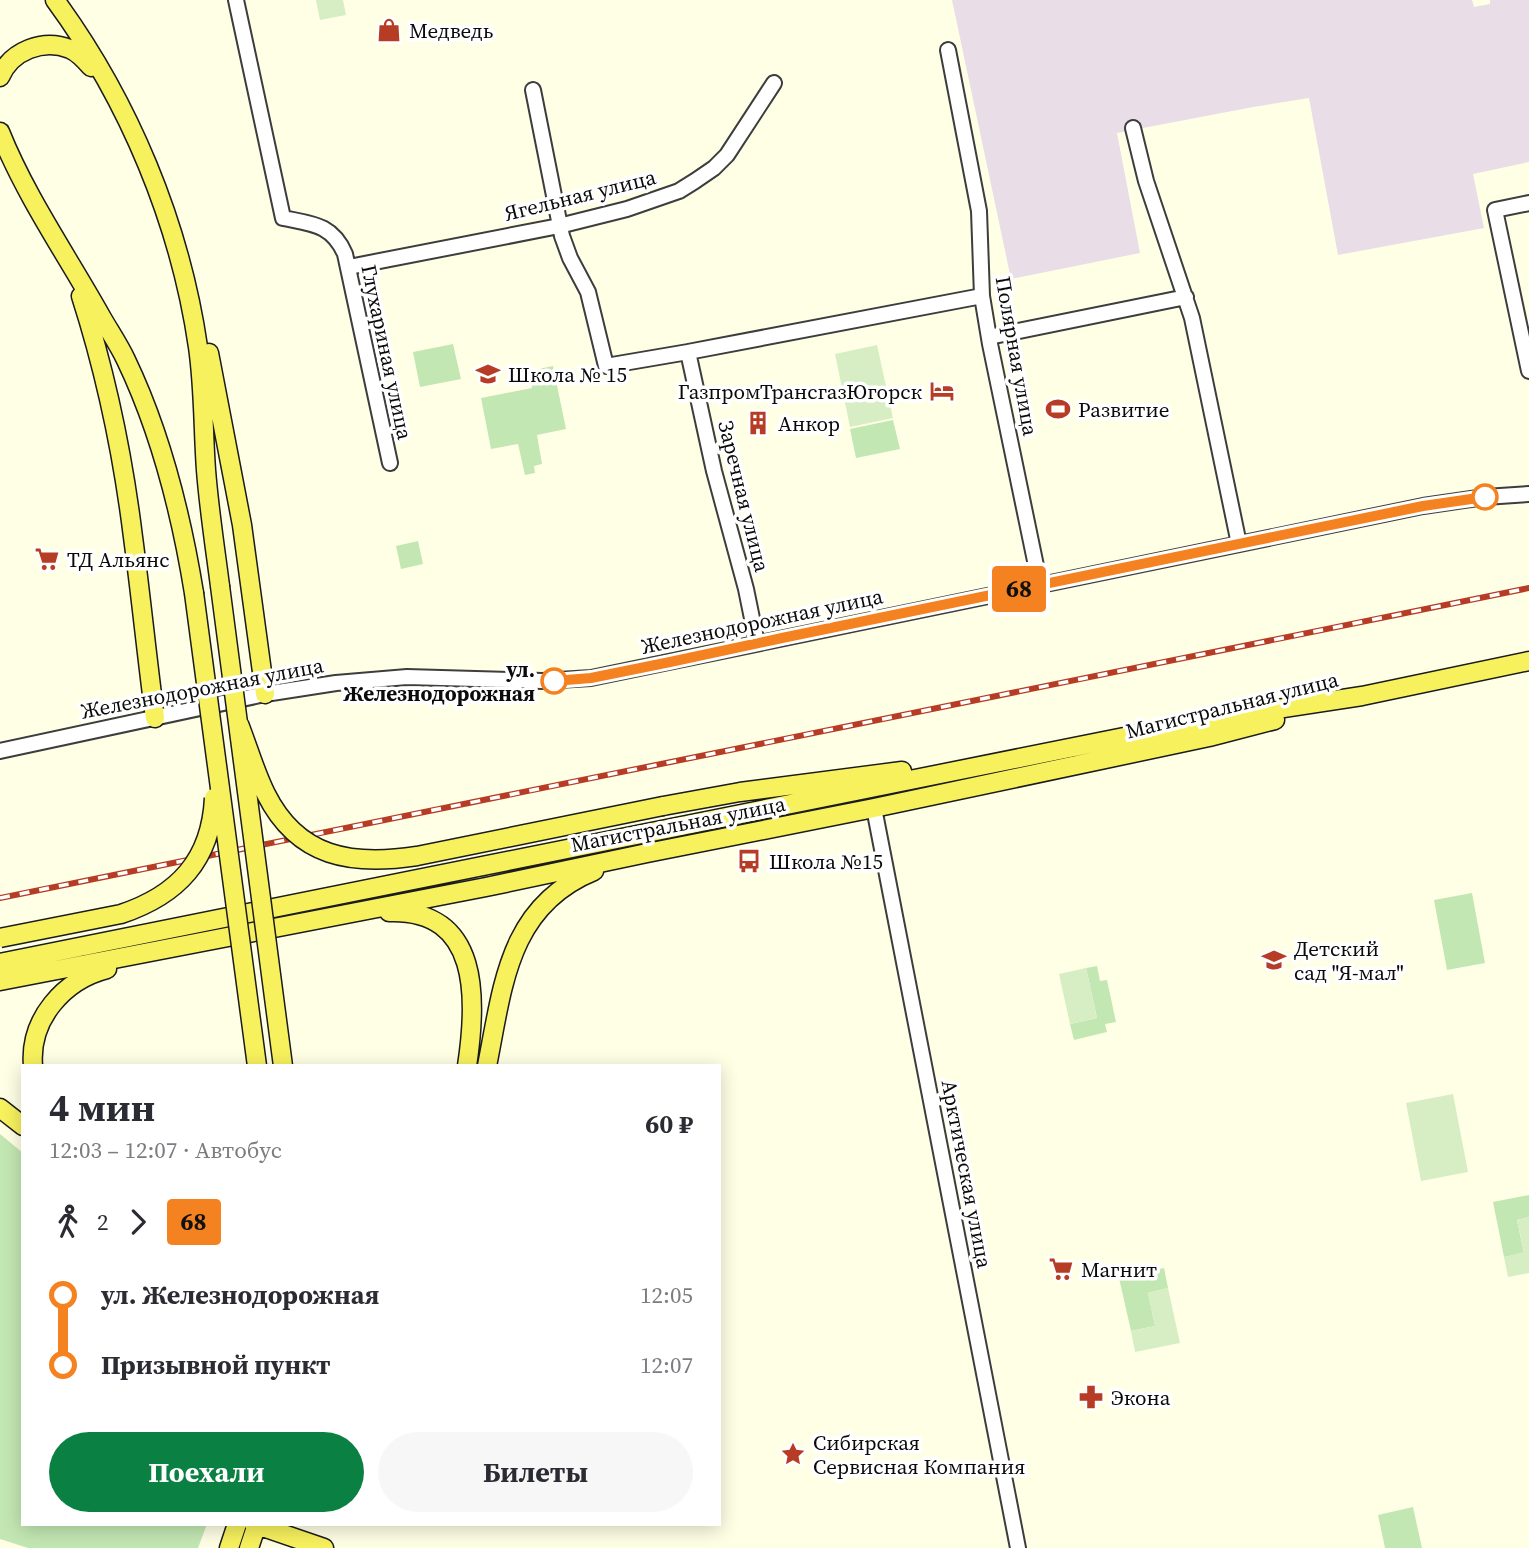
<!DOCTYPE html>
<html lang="ru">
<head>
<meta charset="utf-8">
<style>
  :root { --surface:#fff; --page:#f7f7f7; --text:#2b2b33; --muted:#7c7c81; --accent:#0b8043 }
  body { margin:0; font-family:"Source Serif 4",serif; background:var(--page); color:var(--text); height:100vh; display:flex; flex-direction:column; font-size:26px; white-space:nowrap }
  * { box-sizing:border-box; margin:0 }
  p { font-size:23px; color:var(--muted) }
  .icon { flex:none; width:38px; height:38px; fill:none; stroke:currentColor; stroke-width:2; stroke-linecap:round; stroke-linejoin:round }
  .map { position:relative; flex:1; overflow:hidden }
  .side { position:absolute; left:21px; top:1064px; width:700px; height:462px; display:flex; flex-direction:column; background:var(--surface); border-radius:0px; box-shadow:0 4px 18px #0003 }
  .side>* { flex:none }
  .badge { padding:0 14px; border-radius:5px; font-size:24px; line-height:46px }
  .map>.badge { position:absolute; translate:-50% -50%; box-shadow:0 0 0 4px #fff }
  .legs { display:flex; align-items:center; gap:10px; height:77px; padding:0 28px; font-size:23px }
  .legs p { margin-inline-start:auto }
  .headline { display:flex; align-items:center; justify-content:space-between; height:119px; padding:0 28px }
  h1 { font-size:38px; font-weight:700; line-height:52px }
  .action { display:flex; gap:14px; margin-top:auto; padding:14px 28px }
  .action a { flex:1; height:80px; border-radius:42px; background:var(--accent); color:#fff; font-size:28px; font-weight:700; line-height:80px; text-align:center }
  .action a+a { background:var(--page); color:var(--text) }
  ul { padding:0 28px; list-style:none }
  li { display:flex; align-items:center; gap:24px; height:70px; font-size:26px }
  li i { display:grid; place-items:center; width:10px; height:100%; margin:0 9px; background:currentColor }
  li i::after { content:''; width:18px; height:18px; margin:-9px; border:5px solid; border-radius:50%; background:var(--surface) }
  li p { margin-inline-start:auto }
  li:first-child i { background:linear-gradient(#0000 50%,currentColor 0) }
  li:last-child i { background:linear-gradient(currentColor 50%,#0000 0) }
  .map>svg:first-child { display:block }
  .industrial { fill:#e9dde8 }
  .green { fill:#c3e7b2 }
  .pitch { fill:#d7eec4 }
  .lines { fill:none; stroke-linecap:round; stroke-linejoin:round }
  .minor-casing { stroke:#3d3d3d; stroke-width:18 }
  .major-casing { stroke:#1b1b1b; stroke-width:21 }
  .minor { stroke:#fff; stroke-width:14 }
  .major { stroke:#f7f15e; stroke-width:18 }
  .rail-casing { stroke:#b63c25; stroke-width:6 }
  .rail { stroke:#fff; stroke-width:3.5; stroke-dasharray:10; stroke-linecap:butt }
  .major-bridge-casing { stroke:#1b1b1b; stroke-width:21; stroke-linecap:butt }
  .major-bridge { stroke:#f7f15e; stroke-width:18 }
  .line-1-casing { stroke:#fff; stroke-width:16 }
  .line-1 { stroke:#f58220; stroke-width:10 }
  .stop-1-dot { fill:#fff; stroke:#f58220; stroke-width:3.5 }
  .labels { text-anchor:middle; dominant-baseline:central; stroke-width:7; stroke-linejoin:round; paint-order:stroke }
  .poi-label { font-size:21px; fill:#0a0a0a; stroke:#fff; text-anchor:start }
  .street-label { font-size:21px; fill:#0a0a0a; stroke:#fff }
  .stop-label { font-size:21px; font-weight:bold; fill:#0a0a0a; stroke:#fff; text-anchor:end }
</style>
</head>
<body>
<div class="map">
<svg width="1529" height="1548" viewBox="0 0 1529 1548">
  <rect width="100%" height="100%" fill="#ffffe6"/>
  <!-- industrial -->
  <path class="industrial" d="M 952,0 L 1472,0 L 1474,7 L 1490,4 L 1490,0 L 1529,0 L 1529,162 L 1473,174 L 1484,228 L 1338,255 L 1309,98 L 1253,107 L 1117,133 L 1140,253 L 1011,279 Z"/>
  <!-- green -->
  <path class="green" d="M 453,344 L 461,379 L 420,387 L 413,352 Z
    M 553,366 L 566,429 L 537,435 L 542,464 L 534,466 L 535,473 L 525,475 L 518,444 L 491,449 L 481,398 L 532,388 L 529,371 Z
    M 893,420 L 900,449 L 856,458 L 850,429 Z
    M 418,541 L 423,564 L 401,569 L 396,546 Z
    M 1472,893 L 1485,963 L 1447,970 L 1434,900 Z
    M 1097,966 L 1100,981 L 1107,980 L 1116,1022 L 1105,1024 L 1107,1032 L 1074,1040 L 1070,1024 L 1097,1018 L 1086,968 Z
    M 0,1134 L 23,1153 L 23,1524 L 207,1524 L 198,1548 L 28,1548 L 0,1539 Z
    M 1529,1195 L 1529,1217 L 1517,1220 L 1524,1253 L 1504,1257 L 1493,1202 Z
    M 1164,1268 L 1168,1288 L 1148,1293 L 1155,1326 L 1131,1331 L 1119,1278 Z
    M 1413,1507 L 1422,1548 L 1385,1548 L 1378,1515 Z"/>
  <!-- pitch -->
  <path class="pitch" d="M 316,0 L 343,0 L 346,15 L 320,20 Z
    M 877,345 L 893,418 L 850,427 L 835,354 Z
    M 1086,968 L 1097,1018 L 1070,1024 L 1059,974 Z
    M 1453,1094 L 1468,1172 L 1421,1181 L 1406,1103 Z
    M 1529,1217 L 1529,1273 L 1508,1277 L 1504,1257 L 1524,1252 L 1517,1220 Z
    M 1168,1288 L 1180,1343 L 1135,1352 L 1131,1331 L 1155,1326 L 1148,1293 Z"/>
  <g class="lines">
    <!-- minor casing -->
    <g class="minor-casing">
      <path id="minor" d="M 236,0 L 283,218 C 312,224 332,224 345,254 L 390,463
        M 948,50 L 979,211 L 982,296 L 990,344 L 1040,585
        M 533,90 L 562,236 L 570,258 L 588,292 L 606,366 L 688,352 L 714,471 L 746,589 L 757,643
        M 1133,128 L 1146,181 L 1192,318 L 1239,544
        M 1529,203 L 1495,210 L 1529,371
        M 349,267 L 559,226 L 627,209 L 679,191 L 695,181 L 714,168 L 727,155 L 774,83
        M 989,337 L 1186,297
        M 688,352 L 982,296
        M 0,751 L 265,694 L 336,683 L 407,677 L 542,681 L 591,678 L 1423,506 L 1485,497 L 1529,494
        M 874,808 L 1018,1548"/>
    </g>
    <!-- major casing -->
    <g class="major-casing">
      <path id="major" d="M 55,0 C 129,101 180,223 198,347 C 204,388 203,429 206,470 C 209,509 215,547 220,586
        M 0,77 C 11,51 43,38 70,49 C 79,53 85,60 91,67
        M 0,132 C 26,197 68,257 102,318 C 110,332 119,345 126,360 C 161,433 181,513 194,593
        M 81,296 C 106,374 123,456 133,537 C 141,597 147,658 155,718
        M 209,353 L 242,525 L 265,694
        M 663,806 L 740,792 L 902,771
        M 389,912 C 481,909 477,1000 467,1066
        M 0,963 L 1144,733 L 1212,719 L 1362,696 L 1529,661
        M 0,981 L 486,887 L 647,853 L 874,808 L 1209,737 L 1275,720
        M 33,1066 C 29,1019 64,980 107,969
        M 487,1066 C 503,986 508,906 594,871
        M 0,1108 L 23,1126
        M 254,1524 L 324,1548
        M 229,1548 L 237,1524
        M 249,1548 L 257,1524"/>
    </g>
    <!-- minor -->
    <use href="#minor" class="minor"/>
    <!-- major -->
    <use href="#major" class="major"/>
    <!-- rail casing -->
    <g class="rail-casing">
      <path id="rail" d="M 0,898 L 1529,588"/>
    </g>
    <!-- rail -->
    <use href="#rail" class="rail"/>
    <!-- major-bridge casing -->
    <g class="major-bridge-casing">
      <path id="major-bridge" d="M 220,586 L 283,1066
        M 194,593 L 257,1066
        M 239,724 C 248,747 255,772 266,794 C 298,858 352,866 417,856 L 663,806
        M 0,938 L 121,914 C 178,895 211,860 214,798"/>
    </g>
    <!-- major-bridge -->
    <use href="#major-bridge" class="major-bridge"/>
  </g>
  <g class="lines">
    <!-- line-1 casing -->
    <g class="line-1-casing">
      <path id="line-1" d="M 554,681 L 591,678 L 670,662 L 782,638 L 1423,506 L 1485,497"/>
    </g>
    <!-- line-1 -->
    <use href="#line-1" class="line-1"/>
  </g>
  <!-- icons -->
  <defs>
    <g id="shop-bare" transform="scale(1.89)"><path d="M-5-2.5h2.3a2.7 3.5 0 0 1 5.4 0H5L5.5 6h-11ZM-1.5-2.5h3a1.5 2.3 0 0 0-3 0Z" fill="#b63c25" stroke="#fff" stroke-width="2.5" paint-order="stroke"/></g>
    <g id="school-bare" transform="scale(1.89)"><path d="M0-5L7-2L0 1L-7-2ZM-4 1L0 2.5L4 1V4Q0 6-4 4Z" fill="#b63c25" stroke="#fff" stroke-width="2.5" paint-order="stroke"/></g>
    <g id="hotel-bare" transform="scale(1.89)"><path d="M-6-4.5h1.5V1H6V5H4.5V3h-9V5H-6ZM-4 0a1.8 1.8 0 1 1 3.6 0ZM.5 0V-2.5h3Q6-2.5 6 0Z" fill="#b63c25" stroke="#fff" stroke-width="2.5" paint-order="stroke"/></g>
    <g id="stadium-bare" transform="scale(1.89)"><path d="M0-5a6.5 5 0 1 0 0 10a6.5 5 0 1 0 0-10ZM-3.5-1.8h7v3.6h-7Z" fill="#b63c25" stroke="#fff" stroke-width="2.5" paint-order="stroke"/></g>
    <g id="building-bare" transform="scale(1.89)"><path d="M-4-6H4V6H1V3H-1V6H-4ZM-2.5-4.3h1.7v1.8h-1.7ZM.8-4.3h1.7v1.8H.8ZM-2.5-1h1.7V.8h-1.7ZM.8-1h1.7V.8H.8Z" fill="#b63c25" stroke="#fff" stroke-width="2.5" paint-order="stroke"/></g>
    <g id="supermarket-bare" transform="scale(1.89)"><path d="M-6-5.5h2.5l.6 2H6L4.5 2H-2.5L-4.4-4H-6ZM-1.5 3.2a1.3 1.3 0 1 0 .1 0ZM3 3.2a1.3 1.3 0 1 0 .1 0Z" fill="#b63c25" stroke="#fff" stroke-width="2.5" paint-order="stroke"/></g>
    <g id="bus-bare" transform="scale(1.89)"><path d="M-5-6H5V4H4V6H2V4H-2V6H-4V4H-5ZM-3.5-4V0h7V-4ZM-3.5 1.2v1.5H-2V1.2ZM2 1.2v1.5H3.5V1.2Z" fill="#b63c25" stroke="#fff" stroke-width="2.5" paint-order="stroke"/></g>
    <g id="pharmacy-bare" transform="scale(1.89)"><path d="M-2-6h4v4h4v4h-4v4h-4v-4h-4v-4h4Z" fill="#b63c25" stroke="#fff" stroke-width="2.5" paint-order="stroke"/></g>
    <g id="sight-bare" transform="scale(1.89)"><path d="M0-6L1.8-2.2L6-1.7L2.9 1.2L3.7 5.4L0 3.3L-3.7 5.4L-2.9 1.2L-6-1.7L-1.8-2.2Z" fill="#b63c25" stroke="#fff" stroke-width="2.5" paint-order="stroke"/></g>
  </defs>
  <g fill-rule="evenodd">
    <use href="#shop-bare" x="389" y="30"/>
    <use href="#school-bare" x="488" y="374"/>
    <use href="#hotel-bare" x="942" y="391"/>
    <use href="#stadium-bare" x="1058" y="409"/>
    <use href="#building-bare" x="758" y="423"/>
    <use href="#supermarket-bare" x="47" y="559"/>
    <use href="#bus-bare" x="749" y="861"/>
    <use href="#school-bare" x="1274" y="960"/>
    <use href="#supermarket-bare" x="1061" y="1269"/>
    <use href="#pharmacy-bare" x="1091" y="1397"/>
    <use href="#sight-bare" x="793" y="1454"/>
  </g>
  <!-- markers -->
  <g class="stop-1-dot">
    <circle cx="1485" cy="497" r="12"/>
    <circle cx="554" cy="681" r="12"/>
  </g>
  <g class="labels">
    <!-- poi labels -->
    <g class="poi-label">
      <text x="409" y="30">Медведь</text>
      <text x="508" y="374">Школа № 15</text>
      <text x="922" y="391" text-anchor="end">ГазпромТрансгазЮгорск</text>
      <text x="1078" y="409">Развитие</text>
      <text x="778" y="423">Анкор</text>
      <text x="67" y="559">ТД Альянс</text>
      <text x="769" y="861">Школа №15</text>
      <text x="1294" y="948">Детский<tspan x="1294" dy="24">сад "Я-мал"</tspan></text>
      <text x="1081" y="1269">Магнит</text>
      <text x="1111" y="1397">Экона</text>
      <text x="813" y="1442">Сибирская<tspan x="813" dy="24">Сервисная Компания</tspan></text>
    </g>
    <!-- street labels -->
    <g class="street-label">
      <text transform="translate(580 195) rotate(-14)">Ягельная улица</text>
      <text transform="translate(387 352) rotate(78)">Глухариная улица</text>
      <text transform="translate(1017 356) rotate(80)">Полярная улица</text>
      <text transform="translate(744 496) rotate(76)">Заречная улица</text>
      <text transform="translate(762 621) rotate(-12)">Железнодорожная улица</text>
      <text transform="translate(202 688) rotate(-11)">Железнодорожная улица</text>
      <text transform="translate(1232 705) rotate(-14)">Магистральная улица</text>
      <text transform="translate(678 824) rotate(-11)">Магистральная улица</text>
      <text transform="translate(967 1174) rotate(79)">Арктическая улица</text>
    </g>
    <!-- stop labels -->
    <g class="stop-label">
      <text x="535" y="669">ул.<tspan x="535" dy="24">Железнодорожная</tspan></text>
    </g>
  </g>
</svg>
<b class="badge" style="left:1019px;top:589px;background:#f58220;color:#111">68</b>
<section class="side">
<div class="headline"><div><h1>4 мин</h1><p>12:03 – 12:07 · Автобус</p></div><b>60 ₽</b></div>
<div class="legs"><svg class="icon" aria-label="walk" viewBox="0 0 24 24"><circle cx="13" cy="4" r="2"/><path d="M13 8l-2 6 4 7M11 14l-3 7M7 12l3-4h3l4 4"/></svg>2<svg class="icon" aria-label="forward" viewBox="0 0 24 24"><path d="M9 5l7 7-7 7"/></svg><b class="badge" style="background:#f58220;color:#111">68</b></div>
<ul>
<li><i style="color:#f58220"></i><b>ул. Железнодорожная</b><p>12:05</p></li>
<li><i style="color:#f58220"></i><b>Призывной пункт</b><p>12:07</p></li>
</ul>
<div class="action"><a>Поехали</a><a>Билеты</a></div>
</section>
</div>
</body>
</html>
